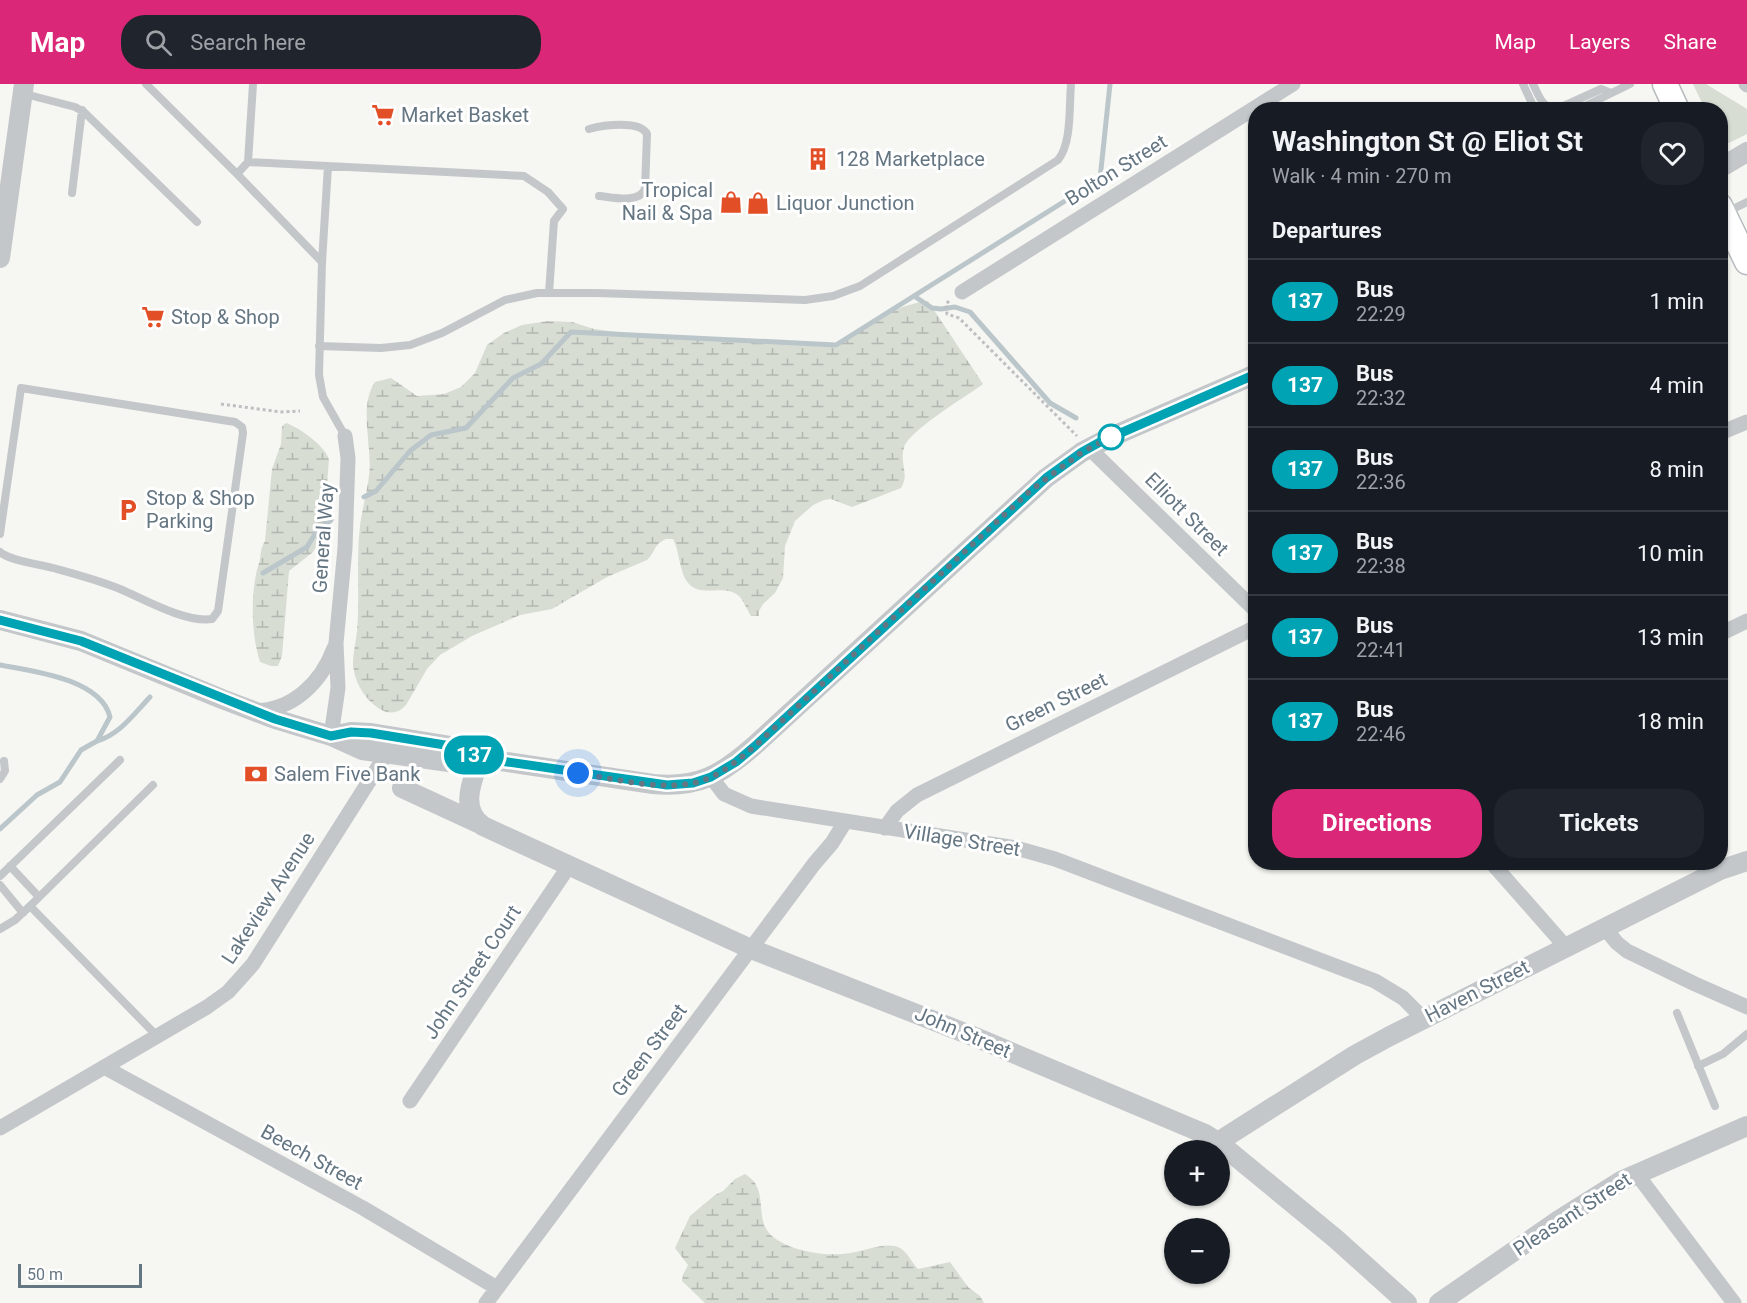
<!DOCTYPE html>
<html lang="en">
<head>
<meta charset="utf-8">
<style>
  :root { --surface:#171b24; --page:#20242c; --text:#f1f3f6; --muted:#9ea1a6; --line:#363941; --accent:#db2777 }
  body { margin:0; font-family:Roboto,sans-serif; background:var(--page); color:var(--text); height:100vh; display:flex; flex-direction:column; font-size:22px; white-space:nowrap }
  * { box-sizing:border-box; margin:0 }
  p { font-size:20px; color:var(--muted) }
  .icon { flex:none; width:33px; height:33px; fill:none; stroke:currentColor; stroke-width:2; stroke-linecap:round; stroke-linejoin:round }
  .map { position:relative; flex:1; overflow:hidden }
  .side { position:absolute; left:1248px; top:18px; width:480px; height:768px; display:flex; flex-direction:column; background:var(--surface); border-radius:24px; box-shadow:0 2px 4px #0004 }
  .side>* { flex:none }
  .badge { padding:0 12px; border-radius:20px; font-size:21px; line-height:39px }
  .fabs { position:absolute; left:1164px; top:1056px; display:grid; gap:12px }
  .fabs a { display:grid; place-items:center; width:66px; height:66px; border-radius:50%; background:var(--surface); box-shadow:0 2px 4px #0004; font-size:30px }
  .scale { position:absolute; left:18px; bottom:15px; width:124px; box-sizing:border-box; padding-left:6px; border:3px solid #657683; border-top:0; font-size:16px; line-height:21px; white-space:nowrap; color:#657683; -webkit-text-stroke:4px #fff; paint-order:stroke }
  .you { position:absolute; width:30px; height:30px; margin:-15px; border:4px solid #fff; border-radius:50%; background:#1a73e8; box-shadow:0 0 0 9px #1a73e833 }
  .map>.badge { position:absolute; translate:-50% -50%; box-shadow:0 0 0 3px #fff }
  h2 { padding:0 24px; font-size:22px; line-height:54px }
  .round { display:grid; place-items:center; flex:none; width:63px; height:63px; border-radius:24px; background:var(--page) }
  .headline { display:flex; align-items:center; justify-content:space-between; height:102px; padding:0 24px }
  h1 { font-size:28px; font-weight:700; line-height:45px }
  .button { display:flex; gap:12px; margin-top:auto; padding:12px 24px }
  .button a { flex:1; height:69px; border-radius:24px; background:var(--accent); color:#fff; font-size:24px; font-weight:700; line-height:69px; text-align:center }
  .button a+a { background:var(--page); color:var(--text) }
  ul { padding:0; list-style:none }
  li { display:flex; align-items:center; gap:18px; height:84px; padding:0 24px; border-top:2px solid var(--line) }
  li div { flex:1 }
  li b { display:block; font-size:22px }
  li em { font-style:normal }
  li .badge { min-width:66px; font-weight:700; text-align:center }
  header { display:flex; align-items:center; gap:36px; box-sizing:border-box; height:84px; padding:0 30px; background:var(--accent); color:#fff }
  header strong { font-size:28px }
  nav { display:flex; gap:33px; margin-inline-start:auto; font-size:21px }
  .search { width:420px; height:54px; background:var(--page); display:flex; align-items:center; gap:15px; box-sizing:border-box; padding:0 21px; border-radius:24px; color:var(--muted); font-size:22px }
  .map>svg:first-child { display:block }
  .wetland { fill:url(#wetland-marsh) }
  .park { fill:#d7ddd3 }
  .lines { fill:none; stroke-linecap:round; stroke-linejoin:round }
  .stream { stroke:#bbc6ca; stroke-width:5 }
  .primary-casing { stroke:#b6babe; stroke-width:27 }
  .path { stroke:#bdbfc1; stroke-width:3; stroke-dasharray:3 3; stroke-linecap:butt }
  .service { stroke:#c3c7ca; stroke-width:8 }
  .minor { stroke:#c3c7ca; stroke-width:15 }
  .tertiary { stroke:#c3c7ca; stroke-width:20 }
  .primary { stroke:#fff; stroke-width:24 }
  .line-casing { stroke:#fff; stroke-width:14 }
  .line { stroke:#00a3b4; stroke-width:9 }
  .walk { stroke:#657683; stroke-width:6; stroke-dasharray:0 10.8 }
  .stop-dot { fill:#fff; stroke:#00a3b4; stroke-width:3 }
  .labels { text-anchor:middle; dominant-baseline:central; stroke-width:6; stroke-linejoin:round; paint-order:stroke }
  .poi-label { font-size:20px; fill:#657683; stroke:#fff; text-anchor:start }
  .street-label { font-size:20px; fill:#657683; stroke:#fff }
</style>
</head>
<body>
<header>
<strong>Map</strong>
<div class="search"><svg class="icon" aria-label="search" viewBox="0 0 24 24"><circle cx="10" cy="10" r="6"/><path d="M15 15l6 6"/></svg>Search here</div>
<nav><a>Map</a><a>Layers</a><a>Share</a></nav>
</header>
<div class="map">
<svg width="1747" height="1219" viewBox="0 0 1747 1219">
  <defs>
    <pattern id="wetland-marsh" width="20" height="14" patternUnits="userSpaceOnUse" patternTransform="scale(1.5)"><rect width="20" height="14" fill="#d7ddd3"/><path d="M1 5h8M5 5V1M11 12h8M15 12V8" fill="none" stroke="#b2b8b1"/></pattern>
  </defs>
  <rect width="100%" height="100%" fill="#f6f6f2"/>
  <!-- wetland -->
  <path class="wetland" d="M 928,217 L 983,300 C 967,312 908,347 904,364 C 899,379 910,390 901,404 L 852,423 L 831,415 L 824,416 L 813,421 L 795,437 L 785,462 L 783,494 L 775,509 L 763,520 L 759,527 L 759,532 L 751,532 C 747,526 744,517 739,512 C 724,499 702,514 689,500 C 679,489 680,468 673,455 L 666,455 C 652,462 656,468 647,476 L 607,493 L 552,525 L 520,531 L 472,552 L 440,571 L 427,585 L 406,621 C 398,630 389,631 378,624 C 366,615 357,603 354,587 C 351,574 356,560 357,547 C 360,512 356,476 360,442 C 362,425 367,409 369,392 C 373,363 358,323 375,298 L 391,294 L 417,312 L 444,310 L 461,303 L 475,289 L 487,261 L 504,249 L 522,241 L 548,237 L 572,238 L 594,245 L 625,249 L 834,261 C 858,243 898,220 928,217 Z
    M 286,339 C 300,344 324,361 329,375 L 325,428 L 327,442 L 324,450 L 313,468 L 289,487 L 282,572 L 278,582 L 271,582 L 260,578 C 251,551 250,506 259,479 C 262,470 259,467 265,457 L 272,385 L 281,360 L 282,342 Z
    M 745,1090 C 748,1092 753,1096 755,1099 C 767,1119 753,1142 779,1157 C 797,1168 829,1173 850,1169 C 865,1167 887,1157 900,1164 C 908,1169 912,1179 918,1185 L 950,1178 L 968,1203 L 980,1212 L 984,1219 L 705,1219 L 682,1197 L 683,1191 L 688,1181 L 675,1164 L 690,1132 L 715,1111 L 723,1107 L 735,1095 Z"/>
  <!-- park -->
  <path class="park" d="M 1693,0 L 1706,0 L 1747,25 L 1747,50 L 1729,59 L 1721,56 L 1720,26 L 1705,25 Z"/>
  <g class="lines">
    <!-- stream -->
    <path class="stream" d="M 914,212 L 932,224 L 941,225 L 955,223 L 970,228 L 1050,319 L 1076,334
      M 364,413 L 376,407 L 410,367 L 431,351 L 466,344 L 513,294 L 541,280 L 571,248 L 836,261 L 1100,95 L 1110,0
      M 263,489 L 307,463 L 315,450 L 331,436
      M 0,581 C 33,587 101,595 110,633 L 97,657 L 81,666 L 60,698 L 37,711 L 0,745
      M 97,657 C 120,650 134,630 150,613"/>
    <!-- primary casing -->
    <g class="primary-casing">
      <path id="primary" d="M 1665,0 L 1677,26
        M 1720,122 L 1747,178"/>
    </g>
    <!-- path -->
    <path class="path" d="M 949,217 L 946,220 L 947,230 L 959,234 L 1077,352
      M 221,320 L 281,328 L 300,327"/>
    <!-- service -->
    <path class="service" d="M 146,0 L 237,90 L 322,178
      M 1523,0 L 1535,26
      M 1533,0 C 1539,12 1542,24 1557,25 L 1601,5 L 1611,9
      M 25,10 L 75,23 L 84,28 L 197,138
      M 1577,26 L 1630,0
      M 589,45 C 603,41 640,36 647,50 L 645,105 C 639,120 612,113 599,112
      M 248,78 L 253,0
      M 328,82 L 322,178 L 319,291 L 323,313 L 345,352
      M 237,90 L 248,78 L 524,92 L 548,108 L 563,125 L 554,137 L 549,209
      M 72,109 L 82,26
      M 1727,128 L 1747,118
      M 319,262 L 381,264 L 410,261 L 442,249 L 505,216 L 537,209 L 597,209 L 805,216 L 833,212 L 860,202 L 1058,76 C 1072,59 1069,22 1071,0
      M 0,450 L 21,304 L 235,338 L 242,343 L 243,349 L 218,527 L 212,535 C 185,539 144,515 120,505 C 98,496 75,490 53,484 C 39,480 10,477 0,468
      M 0,695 L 5,687 L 4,677
      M 153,701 L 30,822 L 158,953
      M 10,782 L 39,813
      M 0,792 L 120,676
      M 0,801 L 23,829
      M 0,845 L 15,836 L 30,822
      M 1677,929 L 1715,1022
      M 1698,982 L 1723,970 L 1747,950"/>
    <!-- minor -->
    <path class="minor" d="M 1746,0 L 1747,1
      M 962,208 L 1293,0
      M 1720,349 L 1747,338
      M 1089,364 L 1256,527
      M 1720,550 L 1747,537
      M 255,627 C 293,626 321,599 334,564
      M 331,652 L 338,604 L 336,559 L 345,464 L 348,374 L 345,352
      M 711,693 L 724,710 L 751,722 L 1016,764 L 1055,775 L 1375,897 L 1403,914 L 1423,934
      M 885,744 L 897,727 L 917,711 L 1256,543
      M 1491,778 L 1565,862
      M 1604,843 L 1617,859 L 1627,867 L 1695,900 L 1747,923
      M 104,983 L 363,1124 L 497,1204
      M 410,1017 L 569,782
      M 0,1044 L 207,923 L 228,908 L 253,880 L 387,669
      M 1636,1089 L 1734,1219
      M 486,1219 L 814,780 L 832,759 L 845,738"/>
    <!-- tertiary -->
    <path class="tertiary" d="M 1720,84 L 1747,68
      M 0,174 L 24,0
      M 0,536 L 81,557 L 222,615 L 275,635 L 331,652 L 362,666 L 449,678 L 480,674
      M 331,652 L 351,648 L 371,649 L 451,662 L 480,674 L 653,700 C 699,704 721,691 755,661 L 1046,394 L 1082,368 L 1111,353 L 1256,290
      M 480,674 C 472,697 459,725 483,742 L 751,865 L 975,953 L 1205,1050 L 1218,1058 L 1336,1155 L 1407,1219
      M 402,704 L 480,740
      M 1218,1058 L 1355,971 L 1390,952 L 1720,786 L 1747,777
      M 1439,1219 L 1559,1136 L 1621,1097 L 1747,1042"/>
    <!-- primary -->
    <use href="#primary" class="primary"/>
  </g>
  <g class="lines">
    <!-- line casing -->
    <g class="line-casing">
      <path id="line" d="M 0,536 L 81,557 L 275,635 L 331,652 L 351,648 L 371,649 L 451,662 L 480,674 L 667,701 L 693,699 L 711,693 L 736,678 L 755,662 L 1046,394 L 1082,368 L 1100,358 L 1256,290"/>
    </g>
    <!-- line -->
    <use href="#line" class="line"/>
    <!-- walk -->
    <path class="walk" d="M 578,689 C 616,695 668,709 704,696 C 724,689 739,675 755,662 L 1030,407 L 1082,368 L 1111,353"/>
  </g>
  <!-- icons -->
  <defs>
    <g id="supermarket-bare" transform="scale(1.8)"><path d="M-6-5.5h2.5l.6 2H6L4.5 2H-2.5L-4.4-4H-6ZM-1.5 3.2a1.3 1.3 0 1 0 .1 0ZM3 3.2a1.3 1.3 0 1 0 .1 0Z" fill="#e24f26" stroke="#fff" stroke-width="2.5" paint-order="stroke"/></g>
    <g id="building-bare" transform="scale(1.8)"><path d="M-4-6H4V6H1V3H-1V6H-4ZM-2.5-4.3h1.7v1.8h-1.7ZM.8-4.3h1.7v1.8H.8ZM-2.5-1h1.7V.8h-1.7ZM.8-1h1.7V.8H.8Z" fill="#e24f26" stroke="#fff" stroke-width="2.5" paint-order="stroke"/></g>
    <g id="shop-bare" transform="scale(1.8)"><path d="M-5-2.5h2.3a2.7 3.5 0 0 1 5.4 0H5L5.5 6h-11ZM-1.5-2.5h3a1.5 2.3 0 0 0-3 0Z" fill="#e24f26" stroke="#fff" stroke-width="2.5" paint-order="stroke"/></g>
    <g id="parking-bare" transform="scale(1.8)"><path d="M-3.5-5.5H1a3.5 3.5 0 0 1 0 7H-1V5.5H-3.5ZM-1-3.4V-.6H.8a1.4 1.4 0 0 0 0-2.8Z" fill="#e24f26" stroke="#fff" stroke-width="2.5" paint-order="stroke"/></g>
    <g id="bank-bare" transform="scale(1.8)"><path d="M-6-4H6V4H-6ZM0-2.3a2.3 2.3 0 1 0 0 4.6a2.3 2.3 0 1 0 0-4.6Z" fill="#e24f26" stroke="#fff" stroke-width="2.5" paint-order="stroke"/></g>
  </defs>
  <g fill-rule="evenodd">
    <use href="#supermarket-bare" x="383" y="31"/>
    <use href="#building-bare" x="818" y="75"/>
    <use href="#shop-bare" x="731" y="118"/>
    <use href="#shop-bare" x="758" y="119"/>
    <use href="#supermarket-bare" x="153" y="233"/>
    <use href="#parking-bare" x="128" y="426"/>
    <use href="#bank-bare" x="256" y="690"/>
  </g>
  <!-- markers -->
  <circle class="stop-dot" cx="1111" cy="353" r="12"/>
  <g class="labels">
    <!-- poi labels -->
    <g class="poi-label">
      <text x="401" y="31">Market Basket</text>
      <text x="836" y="75">128 Marketplace</text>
      <text x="713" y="106" text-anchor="end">Tropical<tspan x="713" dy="23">Nail &amp; Spa</tspan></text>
      <text x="776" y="119">Liquor Junction</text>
      <text x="171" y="233">Stop &amp; Shop</text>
      <text x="146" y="414">Stop &amp; Shop<tspan x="146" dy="23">Parking</tspan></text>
      <text x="274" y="690">Salem Five Bank</text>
    </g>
    <!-- street labels -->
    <g class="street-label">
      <text transform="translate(1116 86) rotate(-32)">Bolton Street</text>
      <text transform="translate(1187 430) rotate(45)">Elliott Street</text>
      <text transform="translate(323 454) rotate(-86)">General Way</text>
      <text transform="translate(1056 618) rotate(-26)">Green Street</text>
      <text transform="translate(962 756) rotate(9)">Village Street</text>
      <text transform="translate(268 814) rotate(-57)">Lakeview Avenue</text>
      <text transform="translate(472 888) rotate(-56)">John Street Court</text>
      <text transform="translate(1477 907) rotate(-27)">Haven Street</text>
      <text transform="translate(963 948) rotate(23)">John Street</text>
      <text transform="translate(649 966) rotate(-53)">Green Street</text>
      <text transform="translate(312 1073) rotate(29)">Beech Street</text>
      <text transform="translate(1572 1130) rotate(-33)">Pleasant Street</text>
    </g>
  </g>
</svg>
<div class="fabs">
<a>+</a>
<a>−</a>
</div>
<div class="scale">50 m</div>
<div class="you" style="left:578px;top:689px"></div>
<b class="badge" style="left:474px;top:671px;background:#00a3b4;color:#fff">137</b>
<section class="side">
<div class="headline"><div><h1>Washington St @ Eliot St</h1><p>Walk · 4 min · 270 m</p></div><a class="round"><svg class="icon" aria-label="heart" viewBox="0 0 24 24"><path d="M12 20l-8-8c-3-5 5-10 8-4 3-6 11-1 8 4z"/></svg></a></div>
<h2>Departures</h2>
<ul>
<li><span class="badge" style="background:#00a3b4;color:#fff">137</span><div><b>Bus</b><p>22:29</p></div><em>1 min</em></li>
<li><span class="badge" style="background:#00a3b4;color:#fff">137</span><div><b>Bus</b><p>22:32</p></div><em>4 min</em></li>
<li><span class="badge" style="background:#00a3b4;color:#fff">137</span><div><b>Bus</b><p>22:36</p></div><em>8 min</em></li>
<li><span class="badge" style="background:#00a3b4;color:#fff">137</span><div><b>Bus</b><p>22:38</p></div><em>10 min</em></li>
<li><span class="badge" style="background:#00a3b4;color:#fff">137</span><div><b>Bus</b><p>22:41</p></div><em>13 min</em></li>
<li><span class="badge" style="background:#00a3b4;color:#fff">137</span><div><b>Bus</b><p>22:46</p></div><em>18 min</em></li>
</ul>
<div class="button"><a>Directions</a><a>Tickets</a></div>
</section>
</div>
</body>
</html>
